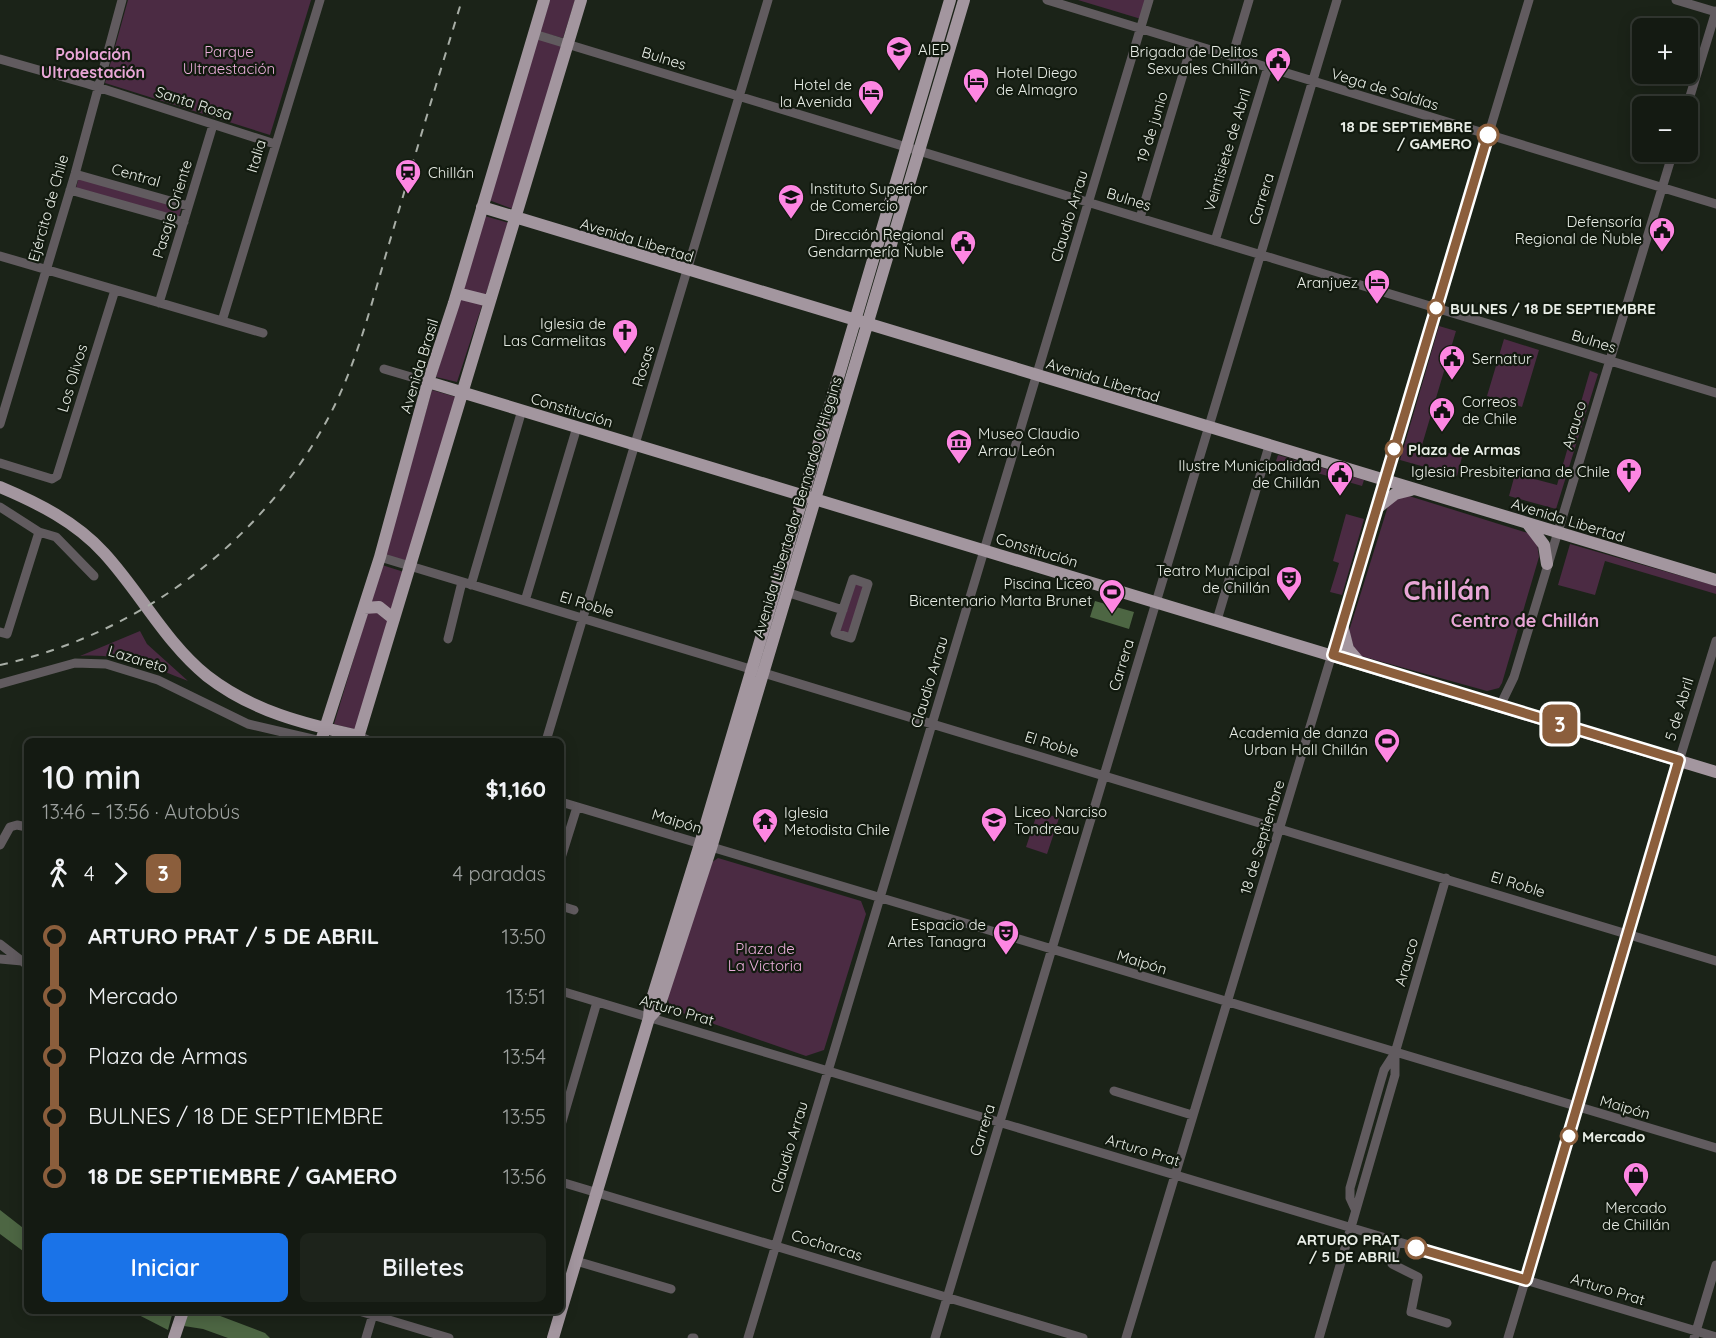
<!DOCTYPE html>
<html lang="es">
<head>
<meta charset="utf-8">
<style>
  :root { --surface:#141a12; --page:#1d231b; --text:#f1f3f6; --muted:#9da19f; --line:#333832; --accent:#1a73e8 }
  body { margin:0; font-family:Quicksand,sans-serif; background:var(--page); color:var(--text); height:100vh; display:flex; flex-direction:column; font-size:22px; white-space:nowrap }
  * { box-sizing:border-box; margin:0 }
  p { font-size:20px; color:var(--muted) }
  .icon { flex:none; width:33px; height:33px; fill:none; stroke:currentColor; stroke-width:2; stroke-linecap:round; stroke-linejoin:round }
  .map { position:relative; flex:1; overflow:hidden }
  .panel { position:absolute; left:24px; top:738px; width:540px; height:576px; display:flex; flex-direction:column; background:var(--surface); border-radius:9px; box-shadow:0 3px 15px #0003,0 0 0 2px var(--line) }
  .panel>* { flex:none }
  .badge { padding:0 12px; border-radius:9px; font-size:21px; line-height:39px }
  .buttons { position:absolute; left:1632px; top:18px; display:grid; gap:12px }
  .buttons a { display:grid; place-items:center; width:66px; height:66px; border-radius:9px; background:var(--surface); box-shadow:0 3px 15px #0003,0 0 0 2px var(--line); font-size:30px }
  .map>.badge { position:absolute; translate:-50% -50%; box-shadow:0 0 0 3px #fff }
  .legs { display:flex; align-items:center; gap:9px; height:66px; padding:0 18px; font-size:20px }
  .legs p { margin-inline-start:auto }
  .headline { display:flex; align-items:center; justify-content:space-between; height:102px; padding:0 18px }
  h1 { font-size:33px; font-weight:600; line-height:45px }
  .action { display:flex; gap:12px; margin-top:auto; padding:12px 18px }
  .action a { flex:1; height:69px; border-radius:9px; background:var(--accent); color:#fff; font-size:24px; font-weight:600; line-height:69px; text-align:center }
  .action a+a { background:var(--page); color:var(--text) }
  ul { padding:0 18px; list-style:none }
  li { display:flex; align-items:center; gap:21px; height:60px; font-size:22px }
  li i { display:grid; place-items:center; width:9px; height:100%; margin:0 8px; background:currentColor }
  li i::after { content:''; width:15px; height:15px; margin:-8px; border:4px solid; border-radius:50%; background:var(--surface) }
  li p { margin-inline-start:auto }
  li:first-child i { background:linear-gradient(#0000 50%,currentColor 0) }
  li:last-child i { background:linear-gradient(currentColor 50%,#0000 0) }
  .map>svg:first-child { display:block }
  .green { fill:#4b2b43 }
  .water { fill:#4d6643 }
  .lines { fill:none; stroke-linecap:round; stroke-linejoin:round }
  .minor { stroke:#615b5f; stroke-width:9 }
  .major { stroke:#a3969f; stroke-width:12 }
  .rail { stroke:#a8aea6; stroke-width:2; stroke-dasharray:8 8; stroke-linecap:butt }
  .line-1-casing { stroke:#fff; stroke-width:14 }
  .line-1 { stroke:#8b5e3c; stroke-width:9 }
  .stop-1-dot { fill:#fff; stroke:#8b5e3c; stroke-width:3 }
  .labels { text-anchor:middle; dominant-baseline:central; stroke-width:4.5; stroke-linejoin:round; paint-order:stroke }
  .poi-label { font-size:15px; fill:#e8ede6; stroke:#121a0f; text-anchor:end }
  .park-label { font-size:15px; fill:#ecafdc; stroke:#121a0f }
  .street-label { font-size:15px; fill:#e8ede6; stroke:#121a0f }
  .stop-label { font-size:15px; font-weight:bold; fill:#e8ede6; stroke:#121a0f; text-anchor:start }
  .neighbourhood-label { font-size:16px; font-weight:bold; fill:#e8a6d6; stroke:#121a0f }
  .quarter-label { font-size:18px; font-weight:bold; fill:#e8a6d6; stroke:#121a0f }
  .town-label { font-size:27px; font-weight:bold; fill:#e8a6d6; stroke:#121a0f }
</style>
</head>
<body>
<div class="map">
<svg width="1716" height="1338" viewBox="0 0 1716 1338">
  <rect width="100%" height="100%" fill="#1b2318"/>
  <!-- green -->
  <path class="green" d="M 128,0 L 311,0 L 270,135 L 105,83 Z
    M 550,0 L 575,0 L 563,38 L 540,32 Z
    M 1078,0 L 1146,0 L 1141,19 Z
    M 538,39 L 562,46 L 513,209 L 489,200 Z
    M 79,177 L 182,206 L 179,217 L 76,188 Z
    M 485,216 L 509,223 L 457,382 L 436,377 Z
    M 1439,326 L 1456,331 L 1422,445 L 1462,457 L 1457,476 L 1400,460 Z
    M 1504,339 L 1539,350 L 1522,407 L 1487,396 Z
    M 1590,371 L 1598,374 L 1556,509 L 1509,496 L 1515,474 L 1557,485 Z
    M 432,390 L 456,397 L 407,561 L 385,555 Z
    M 1278,455 L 1364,480 L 1362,486 L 1276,461 Z
    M 1409,496 L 1528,533 L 1537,543 L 1539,557 L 1502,683 L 1499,688 L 1487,691 L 1361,656 L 1354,649 L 1349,631 L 1388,506 L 1390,501 Z
    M 1346,514 L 1364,519 L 1342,595 L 1330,592 L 1339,563 L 1333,561 Z
    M 1570,544 L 1716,586 L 1716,594 L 1605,561 L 1595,595 L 1558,585 Z
    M 382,565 L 404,572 L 357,730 L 334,724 Z
    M 853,581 L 866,585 L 850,636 L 837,632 Z
    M 140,631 L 147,644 L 188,681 C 152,667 119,653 80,656 Z
    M 1038,811 L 1059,818 L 1047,854 L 1026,847 Z
    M 718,858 L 861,901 L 866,914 L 824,1050 L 806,1056 L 671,1009 L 666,994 L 708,865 Z"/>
  <!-- water -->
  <path class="water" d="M 1095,601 L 1134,612 L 1129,629 L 1090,617 Z
    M 0,1210 L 27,1231 L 27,1254 L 0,1234 Z
    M 131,1311 L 173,1311 L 168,1330 Z
    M 188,1311 L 207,1311 L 265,1333 L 270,1338 L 228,1338 L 203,1329 L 184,1326 Z"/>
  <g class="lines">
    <!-- minor -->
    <path class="minor" d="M 1047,0 L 1716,204
      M 1676,0 L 1716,12
      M 534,34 L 1716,393
      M 1232,57 L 1249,0
      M 0,59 L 88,84 L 275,144
      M 1687,106 L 1716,11
      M 75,174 L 188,206
      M 70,190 L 184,222
      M 1140,218 L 1192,44
      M 1215,241 L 1268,67
      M 0,256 L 263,333
      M 159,303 L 213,125
      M 222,321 L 320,0
      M 384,369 L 428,382
      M 0,424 L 75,174 L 122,0
      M 0,463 L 52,479 L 57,476 L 115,290
      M 0,507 L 39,532 L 56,537 L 94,576
      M 380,557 L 1716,961
      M 853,579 L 868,584 L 851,638 L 835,633 Z
      M 471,585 L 522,410
      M 786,592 L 843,610
      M 525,601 L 577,427
      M 1217,620 L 1269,446
      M 0,632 L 7,634 L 39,532
      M 448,639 L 462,582
      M 0,684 L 75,663 L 106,664 L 158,680 L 248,724 L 321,741 L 334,741
      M 1500,706 L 1514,677 L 1673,152
      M 359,736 L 370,741
      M 546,741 L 768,0
      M 561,802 L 1716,1148
      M 0,845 L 10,827 L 17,825 L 27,827
      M 561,858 L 577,807
      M 561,906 L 574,910
      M 0,944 L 27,965
      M 0,959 L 22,961
      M 561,991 L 1716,1337
      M 1114,1091 L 1192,1115
      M 561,1125 L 597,1002
      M 561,1182 L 1083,1338
      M 1355,1209 L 1350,1198 L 1350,1188 L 1379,1087 L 1384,1070 L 1395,1053 L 1446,878
      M 1397,1242 L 1392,1264 L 1418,1277 L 1411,1312 L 1447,1323
      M 576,1261 L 671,1289
      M 359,1311 L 449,1338
      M 366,1338 L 374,1311
      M 692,1338 L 694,1338
      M 748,1338 L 1149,0
      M 935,1338 L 1337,0
      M 1126,1338 L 1529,0
      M 1319,1338 L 1395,1075 L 1395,1053
      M 1508,1338 L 1616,977 L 1626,933 L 1716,641
      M 1694,1338 L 1716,1265"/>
    <!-- major -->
    <path class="major" d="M 482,207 L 1716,580
      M 457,293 L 489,301
      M 428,382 L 1716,772
      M 0,487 C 38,503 76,522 104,553 C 140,592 165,642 207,676 C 252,711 304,724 359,736
      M 1376,509 L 1395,494 L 1411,490
      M 1528,524 L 1544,545 L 1547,564
      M 364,608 L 379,607 L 394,619
      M 1342,625 L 1348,649 L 1359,662
      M 321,741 L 380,557 L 428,382 L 454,303 L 544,0
      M 357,741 L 581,0
      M 649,1018 L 659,1007 L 711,848 L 964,0
      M 561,1311 L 649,1018 L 650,1005 L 700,844 L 950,0
      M 174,1338 L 183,1311
      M 553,1338 L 561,1311"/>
    <!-- rail -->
    <path class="rail" d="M 0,665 C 134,635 252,550 321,431 C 355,373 370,308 389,244 C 413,162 437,81 462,0"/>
  </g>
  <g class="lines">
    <!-- line-1 casing -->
    <g class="line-1-casing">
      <path id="line-1" d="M 1416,1248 L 1526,1280 L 1679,760 L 1333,655 L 1488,135"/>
    </g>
    <!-- line-1 -->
    <use href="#line-1" class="line-1"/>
  </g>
  <!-- icons -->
  <defs>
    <g id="university-pin" transform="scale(1.35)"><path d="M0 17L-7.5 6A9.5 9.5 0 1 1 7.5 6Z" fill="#fd86e2" stroke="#121a0f"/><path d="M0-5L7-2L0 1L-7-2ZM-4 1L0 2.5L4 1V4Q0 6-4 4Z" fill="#111"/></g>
    <g id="civic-pin" transform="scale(1.35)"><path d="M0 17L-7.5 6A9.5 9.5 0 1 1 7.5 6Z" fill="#fd86e2" stroke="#121a0f"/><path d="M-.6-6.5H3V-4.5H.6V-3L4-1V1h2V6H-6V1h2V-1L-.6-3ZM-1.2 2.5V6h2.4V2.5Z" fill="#111"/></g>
    <g id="hotel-pin" transform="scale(1.35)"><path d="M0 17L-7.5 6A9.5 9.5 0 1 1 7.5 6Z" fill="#fd86e2" stroke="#121a0f"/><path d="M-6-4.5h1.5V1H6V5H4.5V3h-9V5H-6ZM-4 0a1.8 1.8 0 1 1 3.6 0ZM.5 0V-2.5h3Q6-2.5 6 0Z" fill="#111"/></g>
    <g id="station-pin" transform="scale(1.35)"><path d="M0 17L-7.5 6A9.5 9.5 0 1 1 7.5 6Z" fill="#fd86e2" stroke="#121a0f"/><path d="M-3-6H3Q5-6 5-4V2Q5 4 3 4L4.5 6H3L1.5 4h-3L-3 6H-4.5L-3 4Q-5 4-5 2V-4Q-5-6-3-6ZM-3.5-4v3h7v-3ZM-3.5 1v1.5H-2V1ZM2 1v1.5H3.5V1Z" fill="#111"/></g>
    <g id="church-pin" transform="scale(1.35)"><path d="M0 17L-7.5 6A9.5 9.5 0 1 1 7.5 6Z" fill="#fd86e2" stroke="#121a0f"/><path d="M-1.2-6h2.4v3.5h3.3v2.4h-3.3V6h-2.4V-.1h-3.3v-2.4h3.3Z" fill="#111"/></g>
    <g id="museum-pin" transform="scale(1.35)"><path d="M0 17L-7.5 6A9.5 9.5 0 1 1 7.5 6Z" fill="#fd86e2" stroke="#121a0f"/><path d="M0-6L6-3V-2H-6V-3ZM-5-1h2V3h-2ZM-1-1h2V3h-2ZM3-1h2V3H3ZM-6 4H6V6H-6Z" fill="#111"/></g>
    <g id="theatre-pin" transform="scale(1.35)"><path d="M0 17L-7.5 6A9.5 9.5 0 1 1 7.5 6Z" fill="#fd86e2" stroke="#121a0f"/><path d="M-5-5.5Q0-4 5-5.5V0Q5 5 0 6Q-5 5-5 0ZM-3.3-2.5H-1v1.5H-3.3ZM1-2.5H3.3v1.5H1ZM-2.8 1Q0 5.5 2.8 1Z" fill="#111"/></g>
    <g id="stadium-pin" transform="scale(1.35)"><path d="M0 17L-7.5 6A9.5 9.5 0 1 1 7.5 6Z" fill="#fd86e2" stroke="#121a0f"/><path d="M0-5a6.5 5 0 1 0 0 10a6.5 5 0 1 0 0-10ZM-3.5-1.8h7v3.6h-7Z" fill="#111"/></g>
    <g id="school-pin" transform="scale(1.35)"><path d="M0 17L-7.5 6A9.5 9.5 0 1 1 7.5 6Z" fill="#fd86e2" stroke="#121a0f"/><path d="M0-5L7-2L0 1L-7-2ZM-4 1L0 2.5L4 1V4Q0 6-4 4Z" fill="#111"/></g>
    <g id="temple-pin" transform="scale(1.35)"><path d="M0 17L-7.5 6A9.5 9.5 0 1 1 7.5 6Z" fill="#fd86e2" stroke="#121a0f"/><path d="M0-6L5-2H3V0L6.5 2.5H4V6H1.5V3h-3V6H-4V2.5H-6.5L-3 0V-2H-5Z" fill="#111"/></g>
    <g id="shop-pin" transform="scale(1.35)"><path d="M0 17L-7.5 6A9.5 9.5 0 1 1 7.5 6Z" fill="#fd86e2" stroke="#121a0f"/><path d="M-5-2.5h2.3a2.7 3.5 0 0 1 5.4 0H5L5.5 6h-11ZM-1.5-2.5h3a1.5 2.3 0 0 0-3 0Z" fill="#111"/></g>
  </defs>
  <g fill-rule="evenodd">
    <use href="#university-pin" x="899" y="49"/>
    <use href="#civic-pin" x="1278" y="60"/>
    <use href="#hotel-pin" x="976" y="81"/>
    <use href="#hotel-pin" x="871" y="93"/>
    <use href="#station-pin" x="408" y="172"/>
    <use href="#university-pin" x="791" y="197"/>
    <use href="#civic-pin" x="1662" y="230"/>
    <use href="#civic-pin" x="963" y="243"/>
    <use href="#hotel-pin" x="1377" y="282"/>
    <use href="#church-pin" x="625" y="332"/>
    <use href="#civic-pin" x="1452" y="358"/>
    <use href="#civic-pin" x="1442" y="410"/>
    <use href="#museum-pin" x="959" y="442"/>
    <use href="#church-pin" x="1629" y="471"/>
    <use href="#civic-pin" x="1340" y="474"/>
    <use href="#theatre-pin" x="1289" y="579"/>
    <use href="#stadium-pin" x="1112" y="592"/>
    <use href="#stadium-pin" x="1387" y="741"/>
    <use href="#school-pin" x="994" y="820"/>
    <use href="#temple-pin" x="765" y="821"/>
    <use href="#theatre-pin" x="1006" y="933"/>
    <use href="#shop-pin" x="1636" y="1175"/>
  </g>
  <!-- markers -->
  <g class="stop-1-dot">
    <circle cx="1488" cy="135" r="10"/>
    <circle cx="1436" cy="308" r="8"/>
    <circle cx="1394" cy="449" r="8"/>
    <circle cx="1569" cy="1136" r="8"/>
    <circle cx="1416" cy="1248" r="10"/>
  </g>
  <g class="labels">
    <!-- poi labels -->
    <g class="poi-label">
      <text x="918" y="49" text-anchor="start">AIEP</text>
      <text x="1258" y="51">Brigada de Delitos<tspan x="1258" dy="17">Sexuales Chillán</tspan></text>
      <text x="996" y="72" text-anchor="start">Hotel Diego<tspan x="996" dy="17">de Almagro</tspan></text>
      <text x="852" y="84">Hotel de<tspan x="852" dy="17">la Avenida</tspan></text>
      <text x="428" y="172" text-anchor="start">Chillán</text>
      <text x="810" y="188" text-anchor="start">Instituto Superior<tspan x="810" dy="17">de Comercio</tspan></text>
      <text x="1642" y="221">Defensoría<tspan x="1642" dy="17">Regional de Ñuble</tspan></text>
      <text x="944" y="234">Dirección Regional<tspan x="944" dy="17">Gendarmería Ñuble</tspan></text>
      <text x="1358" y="282">Aranjuez</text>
      <text x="606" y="323">Iglesia de<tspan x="606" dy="17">Las Carmelitas</tspan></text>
      <text x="1472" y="358" text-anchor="start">Sernatur</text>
      <text x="1462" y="401" text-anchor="start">Correos<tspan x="1462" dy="17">de Chile</tspan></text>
      <text x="978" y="433" text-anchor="start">Museo Claudio<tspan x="978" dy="17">Arrau León</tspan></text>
      <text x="1320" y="465">Ilustre Municipalidad<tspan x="1320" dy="17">de Chillán</tspan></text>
      <text x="1610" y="471">Iglesia Presbiteriana de Chile</text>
      <text x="1270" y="570">Teatro Municipal<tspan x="1270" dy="17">de Chillán</tspan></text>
      <text x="1092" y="583">Piscina Liceo<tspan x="1092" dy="17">Bicentenario Marta Brunet</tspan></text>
      <text x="1368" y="732">Academia de danza<tspan x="1368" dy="17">Urban Hall Chillán</tspan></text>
      <text x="1014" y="811" text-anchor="start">Liceo Narciso<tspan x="1014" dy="17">Tondreau</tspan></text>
      <text x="784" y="812" text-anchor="start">Iglesia<tspan x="784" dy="17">Metodista Chile</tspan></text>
      <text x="986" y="924">Espacio de<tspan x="986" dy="17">Artes Tanagra</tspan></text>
      <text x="1636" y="1207" text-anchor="middle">Mercado<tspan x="1636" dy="17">de Chillán</tspan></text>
    </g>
    <!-- park labels -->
    <g class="park-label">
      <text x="229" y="51">Parque<tspan x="229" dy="17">Ultraestación</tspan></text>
      <text x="765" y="948">Plaza de<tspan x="765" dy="17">La Victoria</tspan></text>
    </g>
    <!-- street labels -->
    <g class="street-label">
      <text transform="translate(664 58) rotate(17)">Bulnes</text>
      <text transform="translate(1385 89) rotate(17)">Vega de Saldías</text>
      <text transform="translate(194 103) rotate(18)">Santa Rosa</text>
      <text transform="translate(1152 127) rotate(-73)">19 de junio</text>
      <text transform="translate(1227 150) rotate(-73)">Veintisiete de Abril</text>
      <text transform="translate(256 156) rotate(-73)">Italia</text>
      <text transform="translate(136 175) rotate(16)">Central</text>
      <text transform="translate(1129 199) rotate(17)">Bulnes</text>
      <text transform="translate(1261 199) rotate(-73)">Carrera</text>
      <text transform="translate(48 208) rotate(-74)">Ejército de Chile</text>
      <text transform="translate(172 209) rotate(-73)">Pasaje Oriente</text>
      <text transform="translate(1069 216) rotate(-73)">Claudio Arrau</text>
      <text transform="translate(637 240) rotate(17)">Avenida Libertad</text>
      <text transform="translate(1594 341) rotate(17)">Bulnes</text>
      <text transform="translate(419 366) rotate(-73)">Avenida Brasil</text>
      <text transform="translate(643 366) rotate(-73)">Rosas</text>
      <text transform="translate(72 378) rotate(-73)">Los Olivos</text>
      <text transform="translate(1103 380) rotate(17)">Avenida Libertad</text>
      <text transform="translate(572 410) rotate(17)">Constitución</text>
      <text transform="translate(1574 425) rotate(-73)">Arauco</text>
      <text transform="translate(797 507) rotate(-73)">Avenida Libertador Bernardo O'Higgins</text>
      <text transform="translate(1568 520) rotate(17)">Avenida Libertad</text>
      <text transform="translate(1037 550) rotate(17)">Constitución</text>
      <text transform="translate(587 604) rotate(17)">El Roble</text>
      <text transform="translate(138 659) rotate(17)">Lazareto</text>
      <text transform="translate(1121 665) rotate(-73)">Carrera</text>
      <text transform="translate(929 682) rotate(-73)">Claudio Arrau</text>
      <text transform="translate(1679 709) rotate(-73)">5 de Abril</text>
      <text transform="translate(1052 744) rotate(17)">El Roble</text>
      <text transform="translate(677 821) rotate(17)">Maipón</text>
      <text transform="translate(1262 837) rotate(-73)">18 de Septiembre</text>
      <text transform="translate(1518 884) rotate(17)">El Roble</text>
      <text transform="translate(1142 962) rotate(17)">Maipón</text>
      <text transform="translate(1406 962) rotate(-74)">Arauco</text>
      <text transform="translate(677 1010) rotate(16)">Arturo Prat</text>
      <text transform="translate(1625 1107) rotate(16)">Maipón</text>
      <text transform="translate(982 1130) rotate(-73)">Carrera</text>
      <text transform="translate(789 1147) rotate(-73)">Claudio Arrau</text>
      <text transform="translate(1143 1150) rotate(17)">Arturo Prat</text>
      <text transform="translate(827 1245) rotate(17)">Cocharcas</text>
      <text transform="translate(1608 1289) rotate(17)">Arturo Prat</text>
    </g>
    <!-- stop labels -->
    <g class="stop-label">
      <text x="1472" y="126" text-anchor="end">18 DE SEPTIEMBRE<tspan x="1472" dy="17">/ GAMERO</tspan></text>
      <text x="1450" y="308">BULNES / 18 DE SEPTIEMBRE</text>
      <text x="1408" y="449">Plaza de Armas</text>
      <text x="1582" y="1136">Mercado</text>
      <text x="1400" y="1239" text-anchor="end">ARTURO PRAT<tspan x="1400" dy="17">/ 5 DE ABRIL</tspan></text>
    </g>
    <!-- neighbourhood labels -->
    <g class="neighbourhood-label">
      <text x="93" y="54">Población<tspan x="93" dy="18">Ultraestación</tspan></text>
    </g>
    <!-- quarter labels -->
    <g class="quarter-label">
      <text x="1525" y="620">Centro de Chillán</text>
    </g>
    <!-- town labels -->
    <g class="town-label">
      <text x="1447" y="590">Chillán</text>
    </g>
  </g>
</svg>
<div class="buttons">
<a>+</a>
<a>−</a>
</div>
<b class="badge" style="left:1560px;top:724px;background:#8b5e3c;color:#fff">3</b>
<section class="panel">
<div class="headline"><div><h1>10 min</h1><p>13:46 – 13:56 · Autobús</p></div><b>$1,160</b></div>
<div class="legs"><svg class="icon" aria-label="walk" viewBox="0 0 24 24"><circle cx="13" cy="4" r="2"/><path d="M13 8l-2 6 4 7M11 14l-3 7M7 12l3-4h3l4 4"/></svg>4<svg class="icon" aria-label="forward" viewBox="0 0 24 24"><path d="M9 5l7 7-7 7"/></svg><b class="badge" style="background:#8b5e3c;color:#fff">3</b><p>4 paradas</p></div>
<ul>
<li><i style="color:#8b5e3c"></i><b>ARTURO PRAT / 5 DE ABRIL</b><p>13:50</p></li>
<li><i style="color:#8b5e3c"></i><span>Mercado</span><p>13:51</p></li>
<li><i style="color:#8b5e3c"></i><span>Plaza de Armas</span><p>13:54</p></li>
<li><i style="color:#8b5e3c"></i><span>BULNES / 18 DE SEPTIEMBRE</span><p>13:55</p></li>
<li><i style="color:#8b5e3c"></i><b>18 DE SEPTIEMBRE / GAMERO</b><p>13:56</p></li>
</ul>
<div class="action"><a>Iniciar</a><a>Billetes</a></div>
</section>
</div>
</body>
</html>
